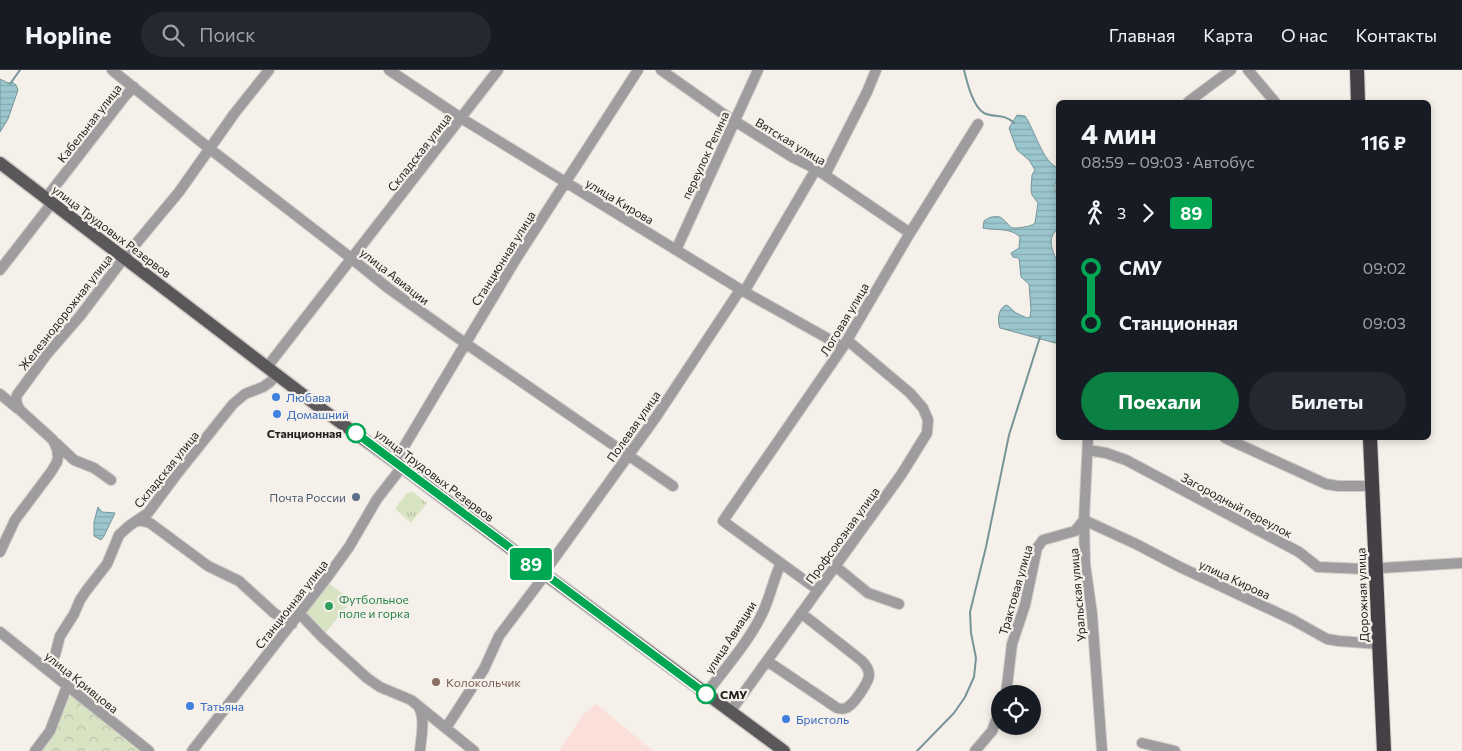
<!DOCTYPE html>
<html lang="ru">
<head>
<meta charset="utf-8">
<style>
  :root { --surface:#171b24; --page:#242831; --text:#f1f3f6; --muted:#9ea1a6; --line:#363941; --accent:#0b8043 }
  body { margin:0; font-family:Commissioner,sans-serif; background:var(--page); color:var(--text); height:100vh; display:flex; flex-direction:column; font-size:19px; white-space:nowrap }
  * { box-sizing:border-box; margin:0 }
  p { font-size:16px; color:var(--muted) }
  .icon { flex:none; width:28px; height:28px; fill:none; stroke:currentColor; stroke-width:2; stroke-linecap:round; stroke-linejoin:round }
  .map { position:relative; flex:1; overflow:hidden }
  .panel { position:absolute; left:1056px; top:30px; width:375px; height:340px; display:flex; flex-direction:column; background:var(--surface); border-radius:8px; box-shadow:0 2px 8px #0003 }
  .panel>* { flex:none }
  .badge { padding:0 10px; border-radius:4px; font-size:18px; line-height:32px }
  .fabs { position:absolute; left:991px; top:615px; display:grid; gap:10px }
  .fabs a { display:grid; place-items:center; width:50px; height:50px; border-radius:50%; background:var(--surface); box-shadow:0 2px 8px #0003; font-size:25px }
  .map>.badge { position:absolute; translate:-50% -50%; box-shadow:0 0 0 2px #fff }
  .legs { display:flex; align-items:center; gap:8px; height:55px; padding:0 25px; font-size:16px }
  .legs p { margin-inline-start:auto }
  .head { display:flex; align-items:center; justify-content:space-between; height:85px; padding:0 25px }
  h1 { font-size:28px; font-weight:700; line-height:38px }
  .button { display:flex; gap:10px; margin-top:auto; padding:10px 25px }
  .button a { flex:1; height:58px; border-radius:30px; background:var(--accent); color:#fff; font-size:20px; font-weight:700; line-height:58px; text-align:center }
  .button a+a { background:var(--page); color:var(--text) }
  ul { padding:0 25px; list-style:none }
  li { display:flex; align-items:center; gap:18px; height:55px; font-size:19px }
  li i { display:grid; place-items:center; width:8px; height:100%; margin:0 6px; background:currentColor }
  li i::after { content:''; width:12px; height:12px; margin:-6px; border:4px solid; border-radius:50%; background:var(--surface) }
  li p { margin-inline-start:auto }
  li:first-child i { background:linear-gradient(#0000 50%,currentColor 0) }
  li:last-child i { background:linear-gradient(currentColor 50%,#0000 0) }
  header { display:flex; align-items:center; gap:30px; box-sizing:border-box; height:70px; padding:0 25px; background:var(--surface); border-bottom:1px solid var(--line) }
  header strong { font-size:24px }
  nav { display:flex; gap:28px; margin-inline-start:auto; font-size:18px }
  .search { width:350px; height:45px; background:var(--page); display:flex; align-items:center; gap:12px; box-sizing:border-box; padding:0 18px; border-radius:28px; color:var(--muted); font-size:19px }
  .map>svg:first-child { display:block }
  .education { fill:#fae0d9 }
  .forest { fill:url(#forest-crowns) }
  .park { fill:url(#park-tufts) }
  .pitch { fill:#d8e3c3 }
  .water { fill:url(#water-rules); stroke:#779599 }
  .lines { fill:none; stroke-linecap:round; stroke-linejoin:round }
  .stream { stroke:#779599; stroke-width:2 }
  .minor-casing { stroke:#d0cbc6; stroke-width:12 }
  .major-casing { stroke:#d0cbc6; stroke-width:15 }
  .highway-casing { stroke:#d0cbc6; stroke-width:16 }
  .minor { stroke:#9e9c9e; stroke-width:10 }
  .major { stroke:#5a575b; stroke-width:12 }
  .highway { stroke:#433f44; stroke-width:14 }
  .line-1-casing { stroke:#fff; stroke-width:11 }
  .line-1 { stroke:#00a651; stroke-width:8 }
  .shop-dot { fill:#3f7fe0; stroke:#f6f0ea; stroke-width:2 }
  .stop-1-dot { fill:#fff; stroke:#00a651; stroke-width:2.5 }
  .service-dot { fill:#5c6f8a; stroke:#f6f0ea; stroke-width:2 }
  .leisure-dot { fill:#2e9e5b; stroke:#f6f0ea; stroke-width:2 }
  .education-dot { fill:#8d6e63; stroke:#f6f0ea; stroke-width:2 }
  .labels { text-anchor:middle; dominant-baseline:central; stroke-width:4.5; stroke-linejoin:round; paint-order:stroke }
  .street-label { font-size:12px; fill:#252321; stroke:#f6f0ea }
  .shop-label { font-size:12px; fill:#366cbe; stroke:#f6f0ea; text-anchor:start }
  .stop-label { font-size:12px; font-weight:bold; fill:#252321; stroke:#f6f0ea; text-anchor:end }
  .service-label { font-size:12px; fill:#4e5e75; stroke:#f6f0ea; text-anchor:end }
  .leisure-label { font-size:12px; fill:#27864d; stroke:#f6f0ea; text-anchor:start }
  .education-label { font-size:12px; fill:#785e54; stroke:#f6f0ea; text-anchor:start }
</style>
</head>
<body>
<header>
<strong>Hopline</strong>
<div class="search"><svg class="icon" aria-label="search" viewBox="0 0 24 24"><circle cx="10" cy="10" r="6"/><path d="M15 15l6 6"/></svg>Поиск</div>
<nav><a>Главная</a><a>Карта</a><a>О нас</a><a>Контакты</a></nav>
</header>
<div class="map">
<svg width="1462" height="681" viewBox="0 0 1462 681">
  <defs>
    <pattern id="forest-crowns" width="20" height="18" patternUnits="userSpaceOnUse" patternTransform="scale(1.25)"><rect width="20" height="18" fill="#d8e3c3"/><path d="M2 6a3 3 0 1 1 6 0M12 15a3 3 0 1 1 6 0" fill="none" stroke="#b9c2a7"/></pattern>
    <pattern id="park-tufts" width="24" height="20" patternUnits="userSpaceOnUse" patternTransform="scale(1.25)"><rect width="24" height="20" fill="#d8e3c3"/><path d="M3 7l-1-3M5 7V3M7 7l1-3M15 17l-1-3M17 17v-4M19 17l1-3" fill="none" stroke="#b9c2a7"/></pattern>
    <pattern id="water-rules" width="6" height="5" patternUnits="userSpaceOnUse" patternTransform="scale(1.25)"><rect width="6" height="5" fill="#9ac6cd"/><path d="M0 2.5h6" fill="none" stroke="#85aab0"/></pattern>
  </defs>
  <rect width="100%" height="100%" fill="#f6f0ea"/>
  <!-- education -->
  <path class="education" d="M 596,634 L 650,678 L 654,681 L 559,681 L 583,645 Z"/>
  <!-- forest -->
  <path class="forest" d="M 72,626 L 141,681 L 39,681 L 67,627 Z"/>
  <!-- park -->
  <path class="park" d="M 413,422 L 427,433 L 411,453 L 395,439 L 407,423 Z"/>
  <!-- pitch -->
  <path class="pitch" d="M 329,514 L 352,530 L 326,562 L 306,543 Z"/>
  <!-- water -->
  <path class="water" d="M 0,9 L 8,13 L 12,12 L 16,15 L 18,20 L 8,49 L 0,62 Z
    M 1017,45 L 1025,46 C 1035,60 1043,94 1059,98 C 1059,109 1050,116 1059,128 L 1059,159 C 1045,166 1053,184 1059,194 L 1059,274 L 1000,258 C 997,251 998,237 1007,235 L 1016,243 L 1027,248 L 1030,247 L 1031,240 L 1029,214 L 1021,207 L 1019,188 L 1013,187 L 1011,183 L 1019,178 L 1020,167 C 1010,157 996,161 983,158 L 984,151 C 989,147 993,146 1000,147 C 1013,156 1006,160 1024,157 C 1029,156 1031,156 1035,153 L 1038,133 L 1032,125 L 1031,120 L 1032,105 L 1035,100 L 1029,90 L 1017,80 L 1009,58 Z
    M 98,437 L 102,442 L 115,443 L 104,466 L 101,470 L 94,466 L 94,452 Z"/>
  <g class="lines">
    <!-- stream -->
    <path class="stream" d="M 964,0 C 967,12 973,37 984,43 C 994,48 1004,43 1014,53
      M 10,14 L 20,0
      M 917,681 L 954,643 L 965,627 L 974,607 L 976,588 L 971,563 L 970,542 L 986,477 L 1009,365 L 1040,267"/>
    <!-- minor casing -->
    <g class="minor-casing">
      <path id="minor" d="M 112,0 L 210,79 L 351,188 L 388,218 L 465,273 L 673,416
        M 389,0 L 461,48 L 743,221 L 843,277
        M 661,0 L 725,45 L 792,87 L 816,99 L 910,163
        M 1248,0 L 1275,32
        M 1188,32 L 1231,0
        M 825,105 L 867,22 L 876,0
        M 46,128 L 125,26 L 134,17
        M 676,180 L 758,0
        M 0,200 L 52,133
        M 744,222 L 816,99
        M 267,297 L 498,0
        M 0,324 L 18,339
        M 1088,368 L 1084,450 L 1085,494 L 1092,544 L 1102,681
        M 1225,368 L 1326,414 L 1338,416 L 1372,416
        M 56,373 L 74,390 L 94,398 L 111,410
        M 1088,380 L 1106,383 L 1126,390 L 1299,482 L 1318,497 L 1366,499 L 1462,493
        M 393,391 L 402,380 L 516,189 L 638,0
        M 139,450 L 150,453 L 208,496 L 239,511 L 274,543 L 292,554
        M 0,482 L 15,450 L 51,402 L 57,392 L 58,387 L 57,379 L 53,370 L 21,341 C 17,336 15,331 17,325 L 47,284 L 80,246 L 124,188 L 179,122 L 234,44 L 269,0
        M 835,496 L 868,523 L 899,534
        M 543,504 L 656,347 L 740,220
        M 818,520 L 723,451 L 843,277 L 910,163 L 978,54
        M 300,544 L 323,568 L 367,608 L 380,617 L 411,630 L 474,681
        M 0,562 L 149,681
        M 767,591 L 837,638 C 841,639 846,639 849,636 C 855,632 869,612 869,605 C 869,599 866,595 862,591 L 801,543
        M 46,599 L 55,585 L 60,566 L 74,544 L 80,530 L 86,521 L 107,494 L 119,465 L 129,456 L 148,443 L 177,404 L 233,334 L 245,324 L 263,317 L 270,312 L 277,305
        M 706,624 C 725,598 748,573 762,544 C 770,528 773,510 781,493
        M 1006,624 L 1012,574 L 1025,535 L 1037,478 L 1043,470 L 1075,461 L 1084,450 L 1136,474 L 1180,497 L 1293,550 L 1327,569 L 1339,571 L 1379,574
        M 418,636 C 426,648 421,667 420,681
        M 730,642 L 901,405 L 927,363 L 928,350 L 923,338 L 910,323 L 847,270
        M 446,658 L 484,599 L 499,566 L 545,505
        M 1142,673 L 1175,681
        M 35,681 L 50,661 L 67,616
        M 192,681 L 323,513 L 349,477 L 377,429 L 402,397
        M 975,681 L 992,661 L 1000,640"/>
    </g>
    <!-- major casing -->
    <g class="major-casing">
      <path id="major" d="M 0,93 L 323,340 L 402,397 L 542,502 L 784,681"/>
    </g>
    <!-- highway casing -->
    <g class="highway-casing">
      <path id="highway" d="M 1357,0 L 1358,32
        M 1370,368 L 1384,681"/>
    </g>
    <!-- minor -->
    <use href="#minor" class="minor"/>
    <!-- major -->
    <use href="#major" class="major"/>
    <!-- highway -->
    <use href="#highway" class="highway"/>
  </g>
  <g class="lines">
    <!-- line-1 casing -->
    <g class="line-1-casing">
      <path id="line-1" d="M 356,363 L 706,624"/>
    </g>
    <!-- line-1 -->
    <use href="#line-1" class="line-1"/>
  </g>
  <!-- markers -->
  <g class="shop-dot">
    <circle cx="276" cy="327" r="5"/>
    <circle cx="277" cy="344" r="5"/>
    <circle cx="190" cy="636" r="5"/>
    <circle cx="786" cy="649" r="5"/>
  </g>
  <g class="stop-1-dot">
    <circle cx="356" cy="363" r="9"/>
    <circle cx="706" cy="624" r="9"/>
  </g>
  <circle class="service-dot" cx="356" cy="427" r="5"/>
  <circle class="leisure-dot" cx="329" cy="536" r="5"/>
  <circle class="education-dot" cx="436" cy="612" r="5"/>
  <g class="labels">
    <!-- street labels -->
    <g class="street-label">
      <text transform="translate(89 53) rotate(-52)">Кабельная улица</text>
      <text transform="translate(791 71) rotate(31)">Вятская улица</text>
      <text transform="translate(419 82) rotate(-52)">Складская улица</text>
      <text transform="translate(705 85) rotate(-65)">переулок Репина</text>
      <text transform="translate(620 131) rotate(31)">улица Кирова</text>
      <text transform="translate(112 161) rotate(37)">улица Трудовых Резервов</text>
      <text transform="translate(503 188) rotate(-58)">Станционная улица</text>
      <text transform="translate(395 206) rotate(38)">улица Авиации</text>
      <text transform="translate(65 242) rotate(-52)">Железнодорожная улица</text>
      <text transform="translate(844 249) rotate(-59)">Логовая улица</text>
      <text transform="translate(633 356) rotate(-55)">Полевая улица</text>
      <text transform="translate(166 399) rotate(-51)">Складская улица</text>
      <text transform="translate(435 405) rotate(37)">улица Трудовых Резервов</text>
      <text transform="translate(1237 435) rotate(28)">Загородный переулок</text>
      <text transform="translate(842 465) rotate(-54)">Профсоюзная улица</text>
      <text transform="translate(1235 509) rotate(25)">улица Кирова</text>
      <text transform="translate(1015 520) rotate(-74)">Трактовая улица</text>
      <text transform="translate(1077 525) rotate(-95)">Уральская улица</text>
      <text transform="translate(1362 525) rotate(-92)">Дорожная улица</text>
      <text transform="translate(291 534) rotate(-52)">Станционная улица</text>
      <text transform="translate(730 567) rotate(-57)">улица Авиации</text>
      <text transform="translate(82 612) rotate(39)">улица Кривцова</text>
    </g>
    <!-- shop labels -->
    <g class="shop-label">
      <text x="286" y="327">Любава</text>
      <text x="287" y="344">Домашний</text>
      <text x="200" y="636">Татьяна</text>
      <text x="796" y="649">Бристоль</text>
    </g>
    <!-- stop labels -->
    <g class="stop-label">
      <text x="342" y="363">Станционная</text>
      <text x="720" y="624" text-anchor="start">СМУ</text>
    </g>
    <!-- service labels -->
    <g class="service-label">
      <text x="346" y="427">Почта России</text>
    </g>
    <!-- leisure labels -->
    <g class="leisure-label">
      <text x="339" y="529">Футбольное<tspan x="339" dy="14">поле и горка</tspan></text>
    </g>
    <!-- education labels -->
    <g class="education-label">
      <text x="446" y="612">Колокольчик</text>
    </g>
  </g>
</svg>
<div class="fabs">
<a><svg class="icon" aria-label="locate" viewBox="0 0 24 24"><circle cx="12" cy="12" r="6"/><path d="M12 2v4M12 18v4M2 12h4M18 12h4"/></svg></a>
</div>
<b class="badge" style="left:531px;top:494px;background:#00a651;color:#fff">89</b>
<section class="panel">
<div class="head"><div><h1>4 мин</h1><p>08:59 – 09:03 · Автобус</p></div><b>116 ₽</b></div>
<div class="legs"><svg class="icon" aria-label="walk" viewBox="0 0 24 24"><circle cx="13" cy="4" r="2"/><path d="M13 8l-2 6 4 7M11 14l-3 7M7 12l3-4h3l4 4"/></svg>3<svg class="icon" aria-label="forward" viewBox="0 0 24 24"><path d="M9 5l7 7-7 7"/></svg><b class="badge" style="background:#00a651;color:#fff">89</b></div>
<ul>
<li><i style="color:#00a651"></i><b>СМУ</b><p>09:02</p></li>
<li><i style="color:#00a651"></i><b>Станционная</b><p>09:03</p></li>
</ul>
<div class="button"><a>Поехали</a><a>Билеты</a></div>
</section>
</div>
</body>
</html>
